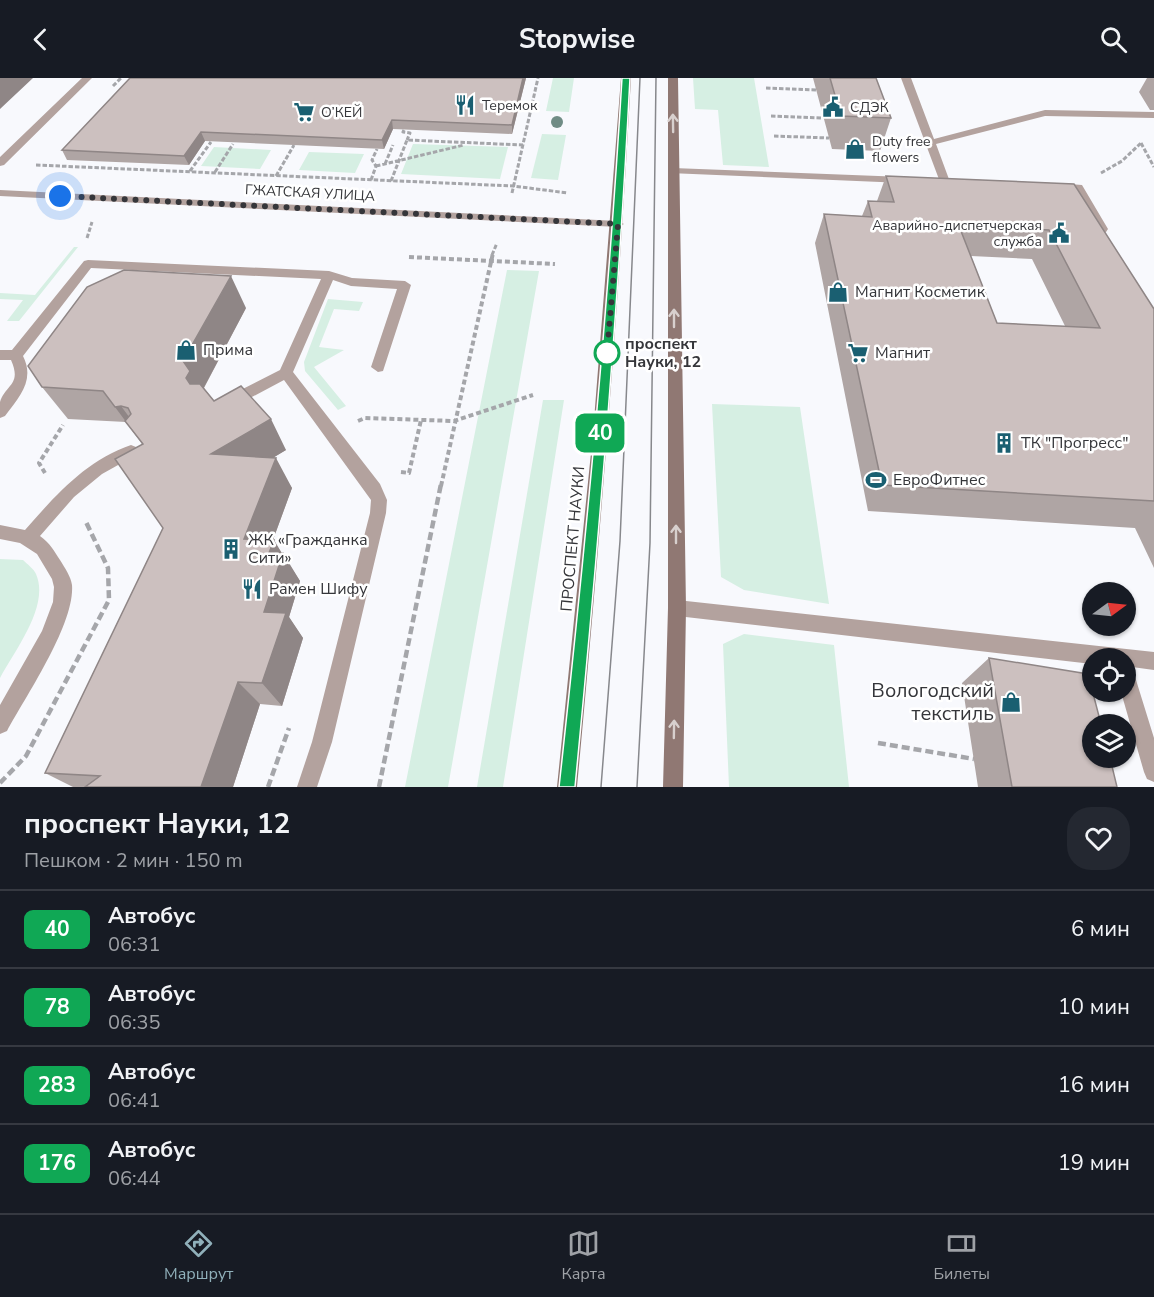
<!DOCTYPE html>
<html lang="ru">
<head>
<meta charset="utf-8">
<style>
  :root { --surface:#171b24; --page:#242831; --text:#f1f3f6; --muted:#9ea1a6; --line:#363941; --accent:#90b0ba }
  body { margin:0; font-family:"Nunito Sans",sans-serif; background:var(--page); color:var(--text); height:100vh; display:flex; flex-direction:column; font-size:22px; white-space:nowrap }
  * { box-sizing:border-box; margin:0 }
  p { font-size:20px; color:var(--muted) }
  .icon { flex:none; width:33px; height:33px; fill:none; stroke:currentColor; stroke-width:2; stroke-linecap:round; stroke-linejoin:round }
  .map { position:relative; height:709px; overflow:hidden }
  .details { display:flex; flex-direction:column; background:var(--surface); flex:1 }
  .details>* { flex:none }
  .badge { padding:0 12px; border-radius:9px; font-size:21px; line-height:39px }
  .needle { width:39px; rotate:75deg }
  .tools { position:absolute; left:1082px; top:504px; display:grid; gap:12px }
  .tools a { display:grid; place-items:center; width:54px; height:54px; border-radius:50%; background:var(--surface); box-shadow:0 2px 4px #0004; font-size:30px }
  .you { position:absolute; width:30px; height:30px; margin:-15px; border:4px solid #fff; border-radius:50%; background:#1a73e8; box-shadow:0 0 0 9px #1a73e833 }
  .map>.badge { position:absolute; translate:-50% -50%; box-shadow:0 0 0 3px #fff }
  .round { display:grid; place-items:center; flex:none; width:63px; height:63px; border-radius:24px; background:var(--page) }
  .headline { display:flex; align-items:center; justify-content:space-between; height:102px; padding:0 24px }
  h1 { font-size:28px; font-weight:700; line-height:45px }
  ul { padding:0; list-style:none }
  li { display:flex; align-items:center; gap:18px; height:78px; padding:0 24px; border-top:2px solid var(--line) }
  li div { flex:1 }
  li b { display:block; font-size:22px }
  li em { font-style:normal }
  li .badge { min-width:66px; font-weight:700; text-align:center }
  header { display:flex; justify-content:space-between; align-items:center; height:78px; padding:0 24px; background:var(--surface); font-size:27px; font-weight:700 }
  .tab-bar { display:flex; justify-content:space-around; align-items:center; height:84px; border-top:2px solid var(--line); background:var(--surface); font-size:16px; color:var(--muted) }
  .tab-bar a { display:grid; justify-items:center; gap:3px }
  .tab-bar .selected { color:var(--accent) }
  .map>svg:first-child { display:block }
  .green { fill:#d6efe3 }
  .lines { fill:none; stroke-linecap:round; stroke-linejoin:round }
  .path-far2 { stroke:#a5a6aa; stroke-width:3; stroke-dasharray:4.5 2; stroke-linecap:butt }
  .path-far1 { stroke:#a5a6aa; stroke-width:4; stroke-dasharray:5 3; stroke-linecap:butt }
  .path { stroke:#a5a6aa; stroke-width:4.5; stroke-dasharray:8 4; stroke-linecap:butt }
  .lane { fill:#b3a29e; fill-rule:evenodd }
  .street { fill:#b3a29e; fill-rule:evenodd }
  .secondary { fill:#907873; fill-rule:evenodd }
  .tram { stroke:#87888c; stroke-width:1.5 }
  .tree { fill:#708c85 }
  .wall { fill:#afa5a4; fill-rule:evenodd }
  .shaded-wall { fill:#8f8686 }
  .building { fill:#ccc0bf; stroke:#8f8686; stroke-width:1.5; fill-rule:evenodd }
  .oneway { stroke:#d8d0ce }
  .line { fill:#10a855; stroke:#fff; stroke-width:1.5 }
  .walk { stroke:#35363a; stroke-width:6; stroke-dasharray:0 10.8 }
  .stop-dot { fill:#fff; stroke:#10a855; stroke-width:3 }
  .labels { text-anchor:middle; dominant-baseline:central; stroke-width:5; stroke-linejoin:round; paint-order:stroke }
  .far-poi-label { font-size:14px; fill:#35363a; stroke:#fff; text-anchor:start }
  .far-street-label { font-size:14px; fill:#35363a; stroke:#fff }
  .poi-label { font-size:16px; fill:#35363a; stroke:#fff; text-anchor:start }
  .stop-label { font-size:16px; font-weight:bold; fill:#35363a; stroke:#fff; text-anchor:start }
  .street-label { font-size:16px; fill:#35363a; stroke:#fff }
  .near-poi-label { font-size:20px; fill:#35363a; stroke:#fff; text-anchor:end }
</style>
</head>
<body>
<header><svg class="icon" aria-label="back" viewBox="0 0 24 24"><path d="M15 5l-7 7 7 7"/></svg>Stopwise<svg class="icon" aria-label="search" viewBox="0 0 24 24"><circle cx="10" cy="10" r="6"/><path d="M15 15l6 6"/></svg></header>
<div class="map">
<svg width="1154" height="709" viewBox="0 0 1154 709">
  <rect width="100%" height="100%" fill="#f8f9fd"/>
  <!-- green -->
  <path class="green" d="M 553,0 L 574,0 L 569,34 L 546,33 Z
    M 693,0 L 754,0 L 769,89 L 723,87 L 718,32 L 695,31 Z
    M 542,56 L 566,57 L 558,102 L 531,100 Z
    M 413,66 L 508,69 L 500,101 L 401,96 Z
    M 214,69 L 271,72 L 260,91 L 201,88 Z
    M 309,74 L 364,76 L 355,95 L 299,92 Z
    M 74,169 L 78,169 L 19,243 L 7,243 L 23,222 L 0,221 L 0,215 L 35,217 Z
    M 507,192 L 539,193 L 448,709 L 405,709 Z
    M 328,221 L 363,224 L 359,233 L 334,231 L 319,269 L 344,272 L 314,289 L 346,328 L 338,332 L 305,293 L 304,284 Z
    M 543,322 L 564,322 L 503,709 L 477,709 Z
    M 712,326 L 800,329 L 829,526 L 744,512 L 721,499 Z
    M 0,481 L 23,482 C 27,486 34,491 36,496 C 50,528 15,572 0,600 Z
    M 744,556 L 834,567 L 849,709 L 729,709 L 723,566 Z"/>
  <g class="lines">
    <!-- path-far2 -->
    <path class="path-far2" d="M 113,8 L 121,0
      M 766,10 L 816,12
      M 516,25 L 533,26
      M 771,38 L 823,40
      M 404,52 L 403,54 L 410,55 L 407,62
      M 774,58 L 829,60
      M 1141,65 L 1154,89
      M 385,86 L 393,67
      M 36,87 L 513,108 L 568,115
      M 376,88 L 464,67
      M 190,93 L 211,64
      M 215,94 L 233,66
      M 1101,95 L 1122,83 L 1142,64
      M 276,98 L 294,67
      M 371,102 L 376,88 L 372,82 L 377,71
      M 391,103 L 407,62 L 523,67
      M 512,115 L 538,0
      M 87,160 L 92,144
      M 492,177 L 497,165"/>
    <!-- path-far1 -->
    <path class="path-far1" d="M 409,179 L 555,186
      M 358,343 L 365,340 L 454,343 L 533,317
      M 401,394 L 409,395 L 421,342
      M 45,395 L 39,385 L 63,347
      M 441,408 L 493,175"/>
    <!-- path -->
    <path class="path" d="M 878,665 L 974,681
      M 0,705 L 26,678 L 109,522 L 108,490 L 85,442
      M 268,709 L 289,650
      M 379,709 L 441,406"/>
    <!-- lane -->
    <path class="lane" d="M 82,0 L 92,0 L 4,87 L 0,88 L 0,79 Z
      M 901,0 L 911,0 L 934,61 L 1045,32 L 1154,34 L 1154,40 L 1045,38 L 936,66 L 950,104 L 945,107 L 940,104 Z
      M 673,90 L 904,99 L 909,102 L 904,105 L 669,95 L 668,93 Z
      M 1057,105 L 1082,107 L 1108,151 L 1106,154 L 1098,154 L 1074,112 L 1053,110 L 1051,108 Z
      M 88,182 L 329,193 L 352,200 L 405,203 L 411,207 L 383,293 L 378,294 L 371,289 L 397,211 L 351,208 L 333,202 L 293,294 L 380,406 L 387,422 L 386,435 L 332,664 L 317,709 L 297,709 L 312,664 L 370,435 L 371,422 L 284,302 L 235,328 L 225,328 L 223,324 L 225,320 L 280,292 L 321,201 L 91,190 L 23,278 C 35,302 20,318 5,338 L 0,340 C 0,335 0,328 0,324 C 6,306 22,307 11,282 L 0,282 L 0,272 L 12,272 L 84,183 Z
      M 131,367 L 136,369 L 139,373 L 136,377 L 102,396 L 74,419 L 40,458 C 50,465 54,473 60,482 C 65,490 71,499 72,507 C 75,546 26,618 7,653 L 0,656 L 0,627 L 42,553 L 53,524 L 54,509 L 52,501 L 37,476 L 20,465 L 0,461 L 0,447 L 25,452 C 55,418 86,382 131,367 Z
      M 677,522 L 1154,574 L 1154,592 L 1132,589 L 1154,660 L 1154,704 L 1147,701 L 1144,694 L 1121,614 L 1125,614 L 1125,580 L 1092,580 L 1092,586 L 677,538 L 671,536 L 668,530 L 671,524 Z"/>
    <!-- street -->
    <path class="street" d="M 0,112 L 618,143 L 624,146 L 618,149 L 0,118 Z"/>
    <!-- secondary -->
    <path class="secondary" d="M 621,0 L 631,0 C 618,237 599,473 577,709 L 557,709 L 593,355 Z
      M 668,0 L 678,0 L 686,530 L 683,709 L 663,709 L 668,530 Z"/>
    <!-- tram -->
    <path class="tram" d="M 601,709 L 620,463 L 640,0
      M 637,709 L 650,465 L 656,0"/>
  </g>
  <!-- trees -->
  <circle class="tree" cx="557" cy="44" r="6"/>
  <!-- wall -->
  <path class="wall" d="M 130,0 L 526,0 L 512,56 L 393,51 L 384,71 L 205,63 L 189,87 L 67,82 L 62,72 Z
    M 813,0 L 876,0 L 891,40 L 880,73 L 832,71 Z
    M 1147,0 L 1154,0 L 1154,32 L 1150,32 L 1139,14 Z
    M 886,98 L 1074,106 L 1154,231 L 1154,490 L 1135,450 L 868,433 L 815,165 L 824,136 L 862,138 L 868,123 L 877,123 ZM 971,178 L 1032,181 L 1065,248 L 997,245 Z
    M 246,230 L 204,310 L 214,323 L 286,372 L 272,380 L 292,410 L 273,462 L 300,503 L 289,539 L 303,560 L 282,628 L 260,626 L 233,709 L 73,709 L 45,695 L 163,450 L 142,366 L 126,344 L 68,341 L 42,309 Z
    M 989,580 L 1117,709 L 978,709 L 962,605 Z"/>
  <!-- shaded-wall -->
  <path class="shaded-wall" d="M 0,0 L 33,0 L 0,31 Z
    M 523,0 L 526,0 L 512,56 L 512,47 Z
    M 392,42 L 393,51 L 384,71 L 382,62 Z
    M 201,54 L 205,63 L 189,87 L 184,78 Z
    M 231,198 L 246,230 L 202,313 L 205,332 L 186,300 L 183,283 Z
    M 121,328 L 144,359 L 125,343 L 138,360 L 115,329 Z
    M 271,341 L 286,372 L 230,406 L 211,376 Z
    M 276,380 L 292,410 L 263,489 L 244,461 Z
    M 274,462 L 283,477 L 283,475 L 300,503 L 289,539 L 303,560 L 282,628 L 262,605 L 264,534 L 269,475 Z
    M 238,604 L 260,626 L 233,709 L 201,709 Z"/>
  <!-- building -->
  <path class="building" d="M 130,0 L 523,0 L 512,47 L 392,42 L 382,62 L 201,54 L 184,78 L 62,72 Z
    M 830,0 L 876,0 L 891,40 L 841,38 Z
    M 886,98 L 1074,106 L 1154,231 L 1154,423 L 882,407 L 824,136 L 872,139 L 868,123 L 894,124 ZM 959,148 L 1049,152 L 1100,250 L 997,245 Z
    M 124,192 L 231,198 L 183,283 L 190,293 L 186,300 L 190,306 L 200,306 L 214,323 L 241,308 L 271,341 L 211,376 L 276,380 L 244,461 L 274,462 L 269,475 L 283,475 L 264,534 L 286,535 L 262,605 L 238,604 L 201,709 L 85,709 L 100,698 L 45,695 L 163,450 L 115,381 L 143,366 L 125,343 L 131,336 L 128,330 L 121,328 L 115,329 L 103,313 L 42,309 L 28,288 L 87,209 Z
    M 989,580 L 1088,596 L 1101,646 L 1092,646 L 1092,680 L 1110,680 L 1117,709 L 1012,709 Z"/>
  <!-- one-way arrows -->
  <defs><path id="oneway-shaft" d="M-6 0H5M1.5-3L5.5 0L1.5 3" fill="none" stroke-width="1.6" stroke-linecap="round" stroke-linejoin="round" transform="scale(1.5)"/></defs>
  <g class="oneway">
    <use href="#oneway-shaft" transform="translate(673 45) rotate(-91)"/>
    <use href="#oneway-shaft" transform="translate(674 240) rotate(-90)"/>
    <use href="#oneway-shaft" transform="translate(676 456) rotate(-90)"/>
    <use href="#oneway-shaft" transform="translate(674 651) rotate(-89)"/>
  </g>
  <!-- line -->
  <path class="line" d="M 622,0 L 630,0 C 618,237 598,473 575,709 L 559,709 C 585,473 608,237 622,0 Z"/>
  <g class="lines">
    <!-- walk -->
    <path class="walk" d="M 60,118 L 618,146 L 607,275"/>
  </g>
  <!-- icons -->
  <defs>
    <g id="restaurant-bare" transform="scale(1.62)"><path d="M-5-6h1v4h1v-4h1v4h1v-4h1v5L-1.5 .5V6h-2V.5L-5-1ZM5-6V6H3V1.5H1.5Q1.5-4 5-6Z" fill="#1a5f71" stroke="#fff" stroke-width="2.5" paint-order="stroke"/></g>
    <g id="civic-bare" transform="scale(1.62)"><path d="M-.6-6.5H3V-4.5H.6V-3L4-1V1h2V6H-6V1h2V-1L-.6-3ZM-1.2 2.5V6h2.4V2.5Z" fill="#1a5f71" stroke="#fff" stroke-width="2.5" paint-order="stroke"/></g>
    <g id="supermarket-bare" transform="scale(1.62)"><path d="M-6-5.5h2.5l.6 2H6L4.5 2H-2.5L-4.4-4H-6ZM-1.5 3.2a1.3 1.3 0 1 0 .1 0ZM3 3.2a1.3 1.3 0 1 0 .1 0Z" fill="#1a5f71" stroke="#fff" stroke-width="2.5" paint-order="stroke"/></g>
    <g id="shop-bare" transform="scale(1.62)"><path d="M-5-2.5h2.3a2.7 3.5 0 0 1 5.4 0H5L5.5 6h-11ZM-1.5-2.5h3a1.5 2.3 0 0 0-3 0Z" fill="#1a5f71" stroke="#fff" stroke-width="2.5" paint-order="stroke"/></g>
    <g id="building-bare" transform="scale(1.62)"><path d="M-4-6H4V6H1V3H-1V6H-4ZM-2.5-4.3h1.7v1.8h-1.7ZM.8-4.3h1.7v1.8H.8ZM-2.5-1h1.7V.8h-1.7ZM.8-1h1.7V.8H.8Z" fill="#1a5f71" stroke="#fff" stroke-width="2.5" paint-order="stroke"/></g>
    <g id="stadium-bare" transform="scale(1.62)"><path d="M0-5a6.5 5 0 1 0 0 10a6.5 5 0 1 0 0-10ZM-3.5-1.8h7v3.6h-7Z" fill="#1a5f71" stroke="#fff" stroke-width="2.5" paint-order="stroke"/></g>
  </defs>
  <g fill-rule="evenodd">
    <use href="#restaurant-bare" x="465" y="27"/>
    <use href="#civic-bare" x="833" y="29"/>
    <use href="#supermarket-bare" x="304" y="34"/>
    <use href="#shop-bare" x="855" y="71"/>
    <use href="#civic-bare" x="1059" y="155"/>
    <use href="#shop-bare" x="838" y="214"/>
    <use href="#shop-bare" x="186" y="272"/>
    <use href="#supermarket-bare" x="858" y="275"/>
    <use href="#building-bare" x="1004" y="365"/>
    <use href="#stadium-bare" x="876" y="402"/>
    <use href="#building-bare" x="231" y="471"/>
    <use href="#restaurant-bare" x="252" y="511"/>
    <use href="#shop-bare" x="1011" y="624"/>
  </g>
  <!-- markers -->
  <circle class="stop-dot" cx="607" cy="275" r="12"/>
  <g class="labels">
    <!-- far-poi labels -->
    <g class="far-poi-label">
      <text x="482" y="27">Теремок</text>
      <text x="850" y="29">СДЭК</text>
      <text x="321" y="34">О’КЕЙ</text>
      <text x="872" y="63">Duty free<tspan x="872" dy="16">flowers</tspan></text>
      <text x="1042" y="147" text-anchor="end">Аварийно-диспетчерская<tspan x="1042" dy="16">служба</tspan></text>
    </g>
    <!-- far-street labels -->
    <g class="far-street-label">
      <text transform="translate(310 115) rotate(3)">ГЖАТСКАЯ УЛИЦА</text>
    </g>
    <!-- poi labels -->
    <g class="poi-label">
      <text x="855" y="214">Магнит Косметик</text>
      <text x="203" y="272">Прима</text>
      <text x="875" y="275">Магнит</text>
      <text x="1021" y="365">ТК "Прогресс"</text>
      <text x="893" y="402">ЕвроФитнес</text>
      <text x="248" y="462">ЖК «Гражданка<tspan x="248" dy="18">Сити»</tspan></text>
      <text x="269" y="511">Рамен Шифу</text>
    </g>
    <!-- stop labels -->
    <g class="stop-label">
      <text x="625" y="266">проспект<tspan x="625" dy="18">Науки, 12</tspan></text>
    </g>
    <!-- street labels -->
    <g class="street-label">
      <text transform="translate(573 461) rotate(-85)">ПРОСПЕКТ НАУКИ</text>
    </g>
    <!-- near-poi labels -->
    <g class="near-poi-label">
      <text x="994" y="612">Вологодский<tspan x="994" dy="23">текстиль</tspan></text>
    </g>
  </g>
</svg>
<div class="tools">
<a><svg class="needle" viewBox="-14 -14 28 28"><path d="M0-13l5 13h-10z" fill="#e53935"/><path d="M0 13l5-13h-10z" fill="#9ea1a6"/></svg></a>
<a><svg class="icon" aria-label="locate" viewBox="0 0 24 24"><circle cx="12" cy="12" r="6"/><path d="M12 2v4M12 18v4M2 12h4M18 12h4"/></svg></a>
<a><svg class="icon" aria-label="layers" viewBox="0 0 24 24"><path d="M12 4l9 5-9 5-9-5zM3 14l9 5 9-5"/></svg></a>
</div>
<div class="you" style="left:60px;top:118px"></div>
<b class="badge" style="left:600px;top:355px;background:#10a855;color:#fff">40</b>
</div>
<section class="details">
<div class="headline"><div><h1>проспект Науки, 12</h1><p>Пешком · 2 мин · 150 m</p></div><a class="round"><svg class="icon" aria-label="heart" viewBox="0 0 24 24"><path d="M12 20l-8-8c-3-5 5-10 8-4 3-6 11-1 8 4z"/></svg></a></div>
<ul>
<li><span class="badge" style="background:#10a855;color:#fff">40</span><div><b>Автобус</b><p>06:31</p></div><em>6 мин</em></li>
<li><span class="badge" style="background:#10a855;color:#fff">78</span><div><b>Автобус</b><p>06:35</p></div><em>10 мин</em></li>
<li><span class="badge" style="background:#10a855;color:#fff">283</span><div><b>Автобус</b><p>06:41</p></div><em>16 мин</em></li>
<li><span class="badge" style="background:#10a855;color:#fff">176</span><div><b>Автобус</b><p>06:44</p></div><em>19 мин</em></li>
</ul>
</section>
<nav class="tab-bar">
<a class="selected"><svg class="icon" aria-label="directions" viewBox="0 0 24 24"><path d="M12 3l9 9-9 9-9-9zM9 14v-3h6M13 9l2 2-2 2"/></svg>Маршрут</a>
<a><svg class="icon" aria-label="map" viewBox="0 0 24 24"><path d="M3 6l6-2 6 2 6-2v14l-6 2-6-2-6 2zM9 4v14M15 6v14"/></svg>Карта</a>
<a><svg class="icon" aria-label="tickets" viewBox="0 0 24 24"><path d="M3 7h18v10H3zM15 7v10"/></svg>Билеты</a>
</nav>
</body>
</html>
